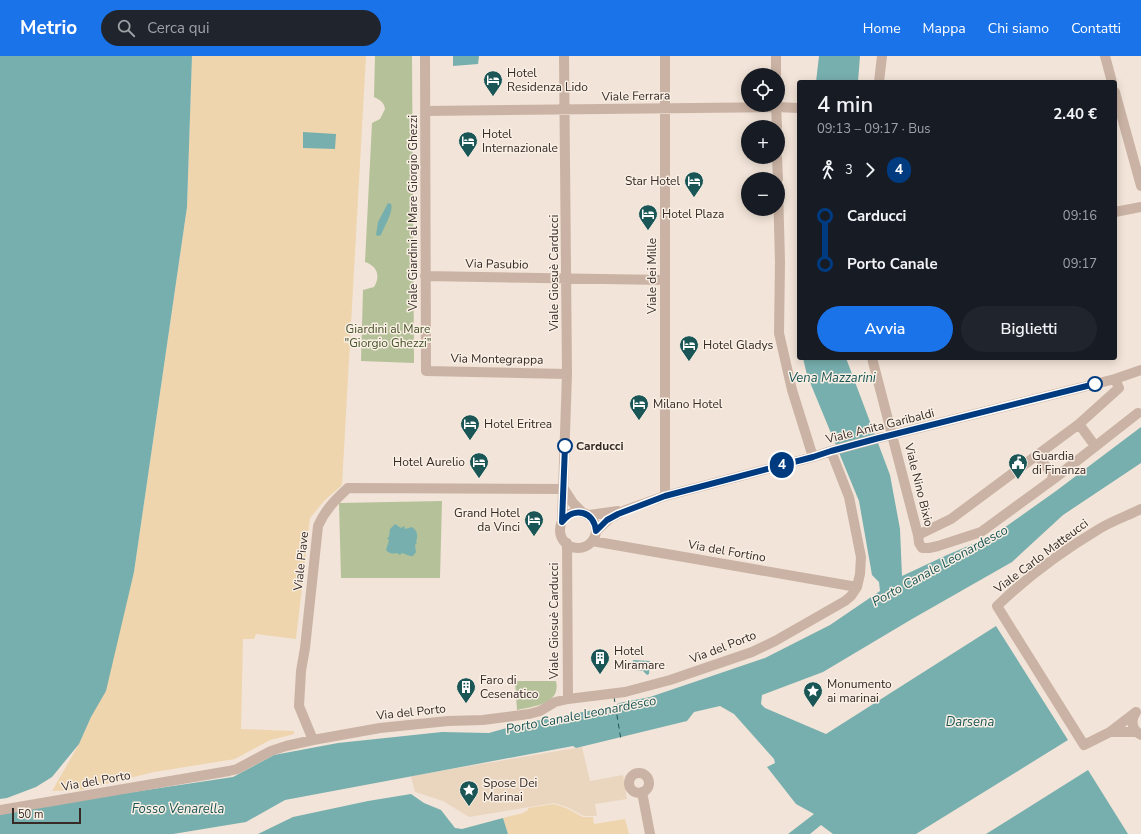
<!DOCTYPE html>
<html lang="it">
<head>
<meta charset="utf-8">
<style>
  :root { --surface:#171b24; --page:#20242c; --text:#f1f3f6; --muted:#9ea1a6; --accent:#1a73e8 }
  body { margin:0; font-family:"Nunito Sans",sans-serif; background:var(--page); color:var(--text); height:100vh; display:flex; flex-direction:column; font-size:15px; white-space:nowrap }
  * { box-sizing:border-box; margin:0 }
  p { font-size:13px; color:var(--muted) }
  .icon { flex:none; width:22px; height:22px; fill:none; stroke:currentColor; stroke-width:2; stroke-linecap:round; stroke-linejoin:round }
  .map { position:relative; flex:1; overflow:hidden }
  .drawer { position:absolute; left:797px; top:24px; width:320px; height:280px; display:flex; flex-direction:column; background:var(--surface); border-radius:4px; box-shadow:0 2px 10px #0003 }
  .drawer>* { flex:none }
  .badge { padding:0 8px; border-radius:13px; font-size:14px; line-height:26px }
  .controls { position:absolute; left:741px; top:12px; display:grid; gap:8px }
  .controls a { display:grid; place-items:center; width:44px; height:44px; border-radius:50%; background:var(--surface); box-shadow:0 2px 10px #0003; font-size:20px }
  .scale { position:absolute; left:12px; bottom:10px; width:69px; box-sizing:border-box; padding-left:4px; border:2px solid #352a26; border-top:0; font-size:11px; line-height:14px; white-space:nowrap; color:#352a26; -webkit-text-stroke:3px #f9efe4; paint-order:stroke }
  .map>.badge { position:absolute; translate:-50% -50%; box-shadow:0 0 0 2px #fff }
  .legs { display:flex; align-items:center; gap:6px; height:44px; padding:0 20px; font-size:13px }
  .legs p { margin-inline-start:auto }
  .summary { display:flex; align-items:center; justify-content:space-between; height:68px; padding:0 20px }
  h1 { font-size:22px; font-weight:600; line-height:30px }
  .button { display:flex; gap:8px; margin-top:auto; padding:8px 20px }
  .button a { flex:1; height:46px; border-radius:24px; background:var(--accent); color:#fff; font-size:16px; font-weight:600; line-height:46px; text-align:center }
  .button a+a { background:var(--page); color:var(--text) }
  ul { padding:0 20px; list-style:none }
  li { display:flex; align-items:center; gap:14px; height:48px; font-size:15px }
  li i { display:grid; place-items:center; width:6px; height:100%; margin:0 5px; background:currentColor }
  li i::after { content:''; width:10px; height:10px; margin:-5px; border:3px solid; border-radius:50%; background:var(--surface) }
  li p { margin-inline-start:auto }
  li:first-child i { background:linear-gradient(#0000 50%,currentColor 0) }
  li:last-child i { background:linear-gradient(currentColor 50%,#0000 0) }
  header { display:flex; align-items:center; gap:24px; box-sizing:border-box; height:56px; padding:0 20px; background:var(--accent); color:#fff }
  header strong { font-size:19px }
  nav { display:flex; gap:22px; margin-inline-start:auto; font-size:14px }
  .search { width:280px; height:36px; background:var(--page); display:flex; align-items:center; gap:10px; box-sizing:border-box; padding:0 14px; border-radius:22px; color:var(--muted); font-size:15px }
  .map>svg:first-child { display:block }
  .green { fill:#b5c198 }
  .sand { fill:#eed5ad }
  .plaza { fill:#ead5bf }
  .water { fill:#77afae }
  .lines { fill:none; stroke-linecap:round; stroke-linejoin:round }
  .ferry { stroke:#1b5657; stroke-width:1; stroke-dasharray:5 4; stroke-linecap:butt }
  .minor { stroke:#cab3a4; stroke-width:10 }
  .line-1-casing { stroke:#fff; stroke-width:9 }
  .line-1 { stroke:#003b80; stroke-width:6 }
  .stop-1-dot { fill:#fff; stroke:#003b80; stroke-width:2 }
  .labels { text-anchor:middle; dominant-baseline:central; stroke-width:3; stroke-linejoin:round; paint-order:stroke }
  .poi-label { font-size:12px; fill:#352a26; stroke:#f9efe4; text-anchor:start }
  .street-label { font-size:12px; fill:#352a26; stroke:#f9efe4 }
  .park-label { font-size:12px; fill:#465329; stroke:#f9efe4 }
  .stop-label { font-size:12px; font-weight:bold; fill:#352a26; stroke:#f9efe4; text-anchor:start }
  .water-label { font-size:13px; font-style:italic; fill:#1b5657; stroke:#f9efe4 }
</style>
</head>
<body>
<header>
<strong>Metrio</strong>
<div class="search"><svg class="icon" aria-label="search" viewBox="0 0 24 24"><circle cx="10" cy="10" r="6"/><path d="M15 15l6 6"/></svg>Cerca qui</div>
<nav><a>Home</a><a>Mappa</a><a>Chi siamo</a><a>Contatti</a></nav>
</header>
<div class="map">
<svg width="1141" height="778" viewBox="0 0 1141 778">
  <rect width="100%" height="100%" fill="#f2e4d8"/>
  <!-- green -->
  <path class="green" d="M 375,0 L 412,0 L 414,307 L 361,305 L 363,234 L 374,231 C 381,220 377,210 365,206 L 372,67 L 380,63 L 385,53 C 384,46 380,44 374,41 Z
    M 442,445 L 440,522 L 341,522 L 339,447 Z
    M 515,625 L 556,625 C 557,629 557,634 555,638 C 548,650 529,651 517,654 Z"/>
  <!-- sand -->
  <path class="sand" d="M 192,0 L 366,0 L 342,429 L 324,445 L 310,462 L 296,583 L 256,578 L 254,583 L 243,583 L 241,673 L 294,675 L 294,678 L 270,684 L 235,703 L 154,716 L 81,734 L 52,735 L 79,688 L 91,661 L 134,516 L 187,151 Z
    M 554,748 L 566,752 L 583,761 L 593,761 L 594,768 L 625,763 L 629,778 L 508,778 L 503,762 L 523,757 L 528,754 L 528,752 Z"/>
  <!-- plaza -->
  <path class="plaza" d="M 582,691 L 590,725 L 623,719 L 627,743 L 595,748 L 597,760 L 584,760 L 567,751 L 554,747 L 469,761 L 443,745 L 415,736 L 411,720 Z"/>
  <!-- water -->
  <path class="water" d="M 0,0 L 192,0 L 187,151 L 134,516 L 106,635 L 91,661 L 79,688 L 52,721 L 36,731 L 7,742 L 0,743 Z
    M 453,0 L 479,0 L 478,8 L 453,10 Z
    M 819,0 L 860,0 L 858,26 L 816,26 Z
    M 303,76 L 336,78 L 335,93 L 303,92 Z
    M 388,147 L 391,148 C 394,155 384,171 381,179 L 378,180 L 376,179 L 378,166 Z
    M 803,302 L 846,302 L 890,419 L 900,473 L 902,520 L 947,499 L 994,479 L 1056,435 L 1141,371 L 1141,407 L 1063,459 L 1012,506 L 912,563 L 823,616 L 762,639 L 761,648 L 765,652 L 826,678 L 996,570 L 1068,684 L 916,778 L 833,778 L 821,769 L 810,778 L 788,778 L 814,758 L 796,748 L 767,711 L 775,707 L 774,703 L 734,658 L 720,650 L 694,656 L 687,665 L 576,692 L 573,690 L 285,744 L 246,766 L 173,778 L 0,778 L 0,756 L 233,721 L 274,699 L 338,687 L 442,676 L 489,677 L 524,667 L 615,650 L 619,647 L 650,641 L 765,602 L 830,569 L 880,535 L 879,526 L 872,519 L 859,445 L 807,319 Z
    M 395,468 L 401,472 L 404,470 L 405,473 L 412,471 C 418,475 418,480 416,486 L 417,487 L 415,489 L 416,496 L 413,500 L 410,500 L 402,497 L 400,499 L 397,497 C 392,498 390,498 386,494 L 389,484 L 387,482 L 389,481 L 390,473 Z
    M 633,604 L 650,605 L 649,618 L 647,619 L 643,615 L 633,614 Z
    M 1088,714 L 1128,778 L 986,778 Z
    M 411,738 L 424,747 L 441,754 L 455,772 L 462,773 L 503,762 L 508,778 L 258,778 L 293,761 L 368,745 Z"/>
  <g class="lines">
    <!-- ferry -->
    <path class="ferry" d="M 614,641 L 621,684"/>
    <!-- minor -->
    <path class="minor" d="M 425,0 L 426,315 L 567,318
      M 665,0 L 665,440
      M 776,0 L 776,19
      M 1105,0 L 1112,26
      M 879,26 L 882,0
      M 1115,36 L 1141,130
      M 776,49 L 777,71
      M 425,55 L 776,51 L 799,52
      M 777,101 L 778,123
      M 778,131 L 780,206 L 779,277 L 792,334 L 813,401
      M 1115,156 L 1141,151
      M 425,220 L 665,224
      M 872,302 L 918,479 L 919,487 L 922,492 L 929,492 L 938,490 L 981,476 L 1055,422 L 1138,357
      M 1079,368 L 1095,390
      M 1037,399 L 1055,422
      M 564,433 L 573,447 L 582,456
      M560 474a18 18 0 1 1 36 0a18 18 0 1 1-36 0Z
      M 589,459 L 618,455
      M 562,466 L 567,318 L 564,0
      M 596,475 L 610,462 L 626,454 L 665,440 L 813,401 L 831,395 L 879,382 L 1115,323 L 1141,314
      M 918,479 L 951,463 L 1079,368 L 1119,332 L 1115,323
      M 592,485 L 857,531
      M 567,487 L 568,643
      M 1136,656 L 1110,676 L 1084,689 L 997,550 C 1026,522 1064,494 1099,473 C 1112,465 1127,460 1141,453
      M 1136,656 C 1130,665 1132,674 1141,679
      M 1110,676 L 1136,676
      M 313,684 L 299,650 L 301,615 L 305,592 L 318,470 C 325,454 335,444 348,432 L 564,433
      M629 727a10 10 0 1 1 20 0a10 10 0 1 1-20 0Z
      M 642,736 L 650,778
      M 0,754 L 229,715 L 237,713 L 271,695 L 286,690 L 313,684 L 380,672 L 448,665 L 483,664 L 529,658 L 540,655 L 555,646 L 568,643 L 625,636 L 670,624 L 752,596 L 775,585 L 845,545 L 851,540 L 857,531 L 860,518 L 861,501 L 849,441 L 831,395"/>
  </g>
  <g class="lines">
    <!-- line-1 casing -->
    <g class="line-1-casing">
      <path id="line-1" d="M 565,390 L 562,466 C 574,450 594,455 596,475 L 607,464 L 618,458 L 665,440 L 813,401 L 831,395 L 879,382 L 1095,328"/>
    </g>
    <!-- line-1 -->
    <use href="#line-1" class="line-1"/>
  </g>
  <!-- icons -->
  <defs>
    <g id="hotel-pin" transform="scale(1)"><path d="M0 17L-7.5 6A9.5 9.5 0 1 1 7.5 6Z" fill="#1b5657" stroke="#f9efe4"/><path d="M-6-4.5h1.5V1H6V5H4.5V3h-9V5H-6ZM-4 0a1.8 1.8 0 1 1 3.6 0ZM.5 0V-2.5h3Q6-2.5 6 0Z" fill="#fff"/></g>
    <g id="civic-pin" transform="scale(1)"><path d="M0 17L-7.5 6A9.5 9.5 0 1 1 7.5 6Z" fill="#1b5657" stroke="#f9efe4"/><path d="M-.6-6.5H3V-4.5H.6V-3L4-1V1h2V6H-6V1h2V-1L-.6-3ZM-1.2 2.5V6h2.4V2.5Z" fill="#fff"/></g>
    <g id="building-pin" transform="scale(1)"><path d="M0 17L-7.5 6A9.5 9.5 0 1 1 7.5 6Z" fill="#1b5657" stroke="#f9efe4"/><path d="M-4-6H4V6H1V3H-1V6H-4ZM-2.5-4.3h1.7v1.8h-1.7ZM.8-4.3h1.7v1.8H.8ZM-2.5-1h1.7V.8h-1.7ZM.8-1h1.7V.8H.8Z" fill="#fff"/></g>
    <g id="sight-pin" transform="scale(1)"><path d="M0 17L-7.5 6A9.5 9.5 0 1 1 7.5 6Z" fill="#1b5657" stroke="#f9efe4"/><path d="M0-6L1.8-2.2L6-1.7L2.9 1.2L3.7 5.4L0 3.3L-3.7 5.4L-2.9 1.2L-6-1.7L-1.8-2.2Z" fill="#fff"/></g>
  </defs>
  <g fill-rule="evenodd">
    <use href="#hotel-pin" x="493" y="24"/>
    <use href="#hotel-pin" x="468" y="85"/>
    <use href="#hotel-pin" x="694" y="125"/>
    <use href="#hotel-pin" x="648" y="158"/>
    <use href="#hotel-pin" x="689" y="289"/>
    <use href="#hotel-pin" x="639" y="348"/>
    <use href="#hotel-pin" x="470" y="368"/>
    <use href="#hotel-pin" x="479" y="406"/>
    <use href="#civic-pin" x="1018" y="407"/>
    <use href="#hotel-pin" x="534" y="464"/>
    <use href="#building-pin" x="600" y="602"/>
    <use href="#building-pin" x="466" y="631"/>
    <use href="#sight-pin" x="813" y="635"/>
    <use href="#sight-pin" x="469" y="734"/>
  </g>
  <!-- markers -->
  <g class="stop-1-dot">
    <circle cx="1095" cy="328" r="7"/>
    <circle cx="565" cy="390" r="7"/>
  </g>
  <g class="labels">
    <!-- poi labels -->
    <g class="poi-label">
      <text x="507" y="17">Hotel<tspan x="507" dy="14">Residenza Lido</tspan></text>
      <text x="482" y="78">Hotel<tspan x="482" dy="14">Internazionale</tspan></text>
      <text x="680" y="125" text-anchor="end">Star Hotel</text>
      <text x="662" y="158">Hotel Plaza</text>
      <text x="703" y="289">Hotel Gladys</text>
      <text x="653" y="348">Milano Hotel</text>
      <text x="484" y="368">Hotel Eritrea</text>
      <text x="1032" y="400">Guardia<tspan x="1032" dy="14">di Finanza</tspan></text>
      <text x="465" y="406" text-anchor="end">Hotel Aurelio</text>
      <text x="520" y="457" text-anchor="end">Grand Hotel<tspan x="520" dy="14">da Vinci</tspan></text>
      <text x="614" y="595">Hotel<tspan x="614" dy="14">Miramare</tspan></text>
      <text x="480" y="624">Faro di<tspan x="480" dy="14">Cesenatico</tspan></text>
      <text x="827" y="628">Monumento<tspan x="827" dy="14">ai marinai</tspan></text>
      <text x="483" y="727">Spose Dei<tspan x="483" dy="14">Marinai</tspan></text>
    </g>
    <!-- street labels -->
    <g class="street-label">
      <text transform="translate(636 40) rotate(-1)">Viale Ferrara</text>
      <text transform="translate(413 157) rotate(-90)">Viale Giardini al Mare Giorgio Ghezzi</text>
      <text transform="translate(497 208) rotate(1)">Via Pasubio</text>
      <text transform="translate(554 217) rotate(-90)">Viale Giosuè Carducci</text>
      <text transform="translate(652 220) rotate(-90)">Viale dei Mille</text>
      <text transform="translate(497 303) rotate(1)">Via Montegrappa</text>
      <text transform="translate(880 370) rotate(-14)">Viale Anita Garibaldi</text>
      <text transform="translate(919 429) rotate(76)">Viale Nino Bixio</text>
      <text transform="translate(727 495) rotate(10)">Via del Fortino</text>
      <text transform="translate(1041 500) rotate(-37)">Viale Carlo Matteucci</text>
      <text transform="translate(301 505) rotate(-84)">Viale Piave</text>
      <text transform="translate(554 565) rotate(-90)">Viale Giosuè Carducci</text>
      <text transform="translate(723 591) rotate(-21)">Via del Porto</text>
      <text transform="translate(411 656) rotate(-6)">Via del Porto</text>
      <text transform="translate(96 725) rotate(-10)">Via del Porto</text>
    </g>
    <!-- park labels -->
    <g class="park-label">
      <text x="388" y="273">Giardini al Mare<tspan x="388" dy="14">"Giorgio Ghezzi"</tspan></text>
    </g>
    <!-- stop labels -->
    <g class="stop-label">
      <text x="576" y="390">Carducci</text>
    </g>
    <!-- water labels -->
    <g class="water-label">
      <text x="832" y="322">Vena Mazzarini</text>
      <text transform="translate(940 510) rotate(-29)">Porto Canale Leonardesco</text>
      <text transform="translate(581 659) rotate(-11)">Porto Canale Leonardesco</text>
      <text x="970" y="666">Darsena</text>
      <text x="178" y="753">Fosso Venarella</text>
    </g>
  </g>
</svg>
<div class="controls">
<a><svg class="icon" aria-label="locate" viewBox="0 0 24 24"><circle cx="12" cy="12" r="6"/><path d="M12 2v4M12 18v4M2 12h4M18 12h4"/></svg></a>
<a>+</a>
<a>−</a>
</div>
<div class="scale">50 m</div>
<b class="badge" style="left:782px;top:409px;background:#003b80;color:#fff">4</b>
<section class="drawer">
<div class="summary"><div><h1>4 min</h1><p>09:13 – 09:17 · Bus</p></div><b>2.40 €</b></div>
<div class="legs"><svg class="icon" aria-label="walk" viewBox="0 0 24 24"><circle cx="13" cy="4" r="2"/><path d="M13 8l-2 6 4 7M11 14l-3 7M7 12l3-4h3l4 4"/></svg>3<svg class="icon" aria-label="forward" viewBox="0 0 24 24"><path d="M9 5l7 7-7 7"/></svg><b class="badge" style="background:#003b80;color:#fff">4</b></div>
<ul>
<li><i style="color:#003b80"></i><b>Carducci</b><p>09:16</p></li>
<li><i style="color:#003b80"></i><b>Porto Canale</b><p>09:17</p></li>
</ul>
<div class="button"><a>Avvia</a><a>Biglietti</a></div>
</section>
</div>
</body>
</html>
